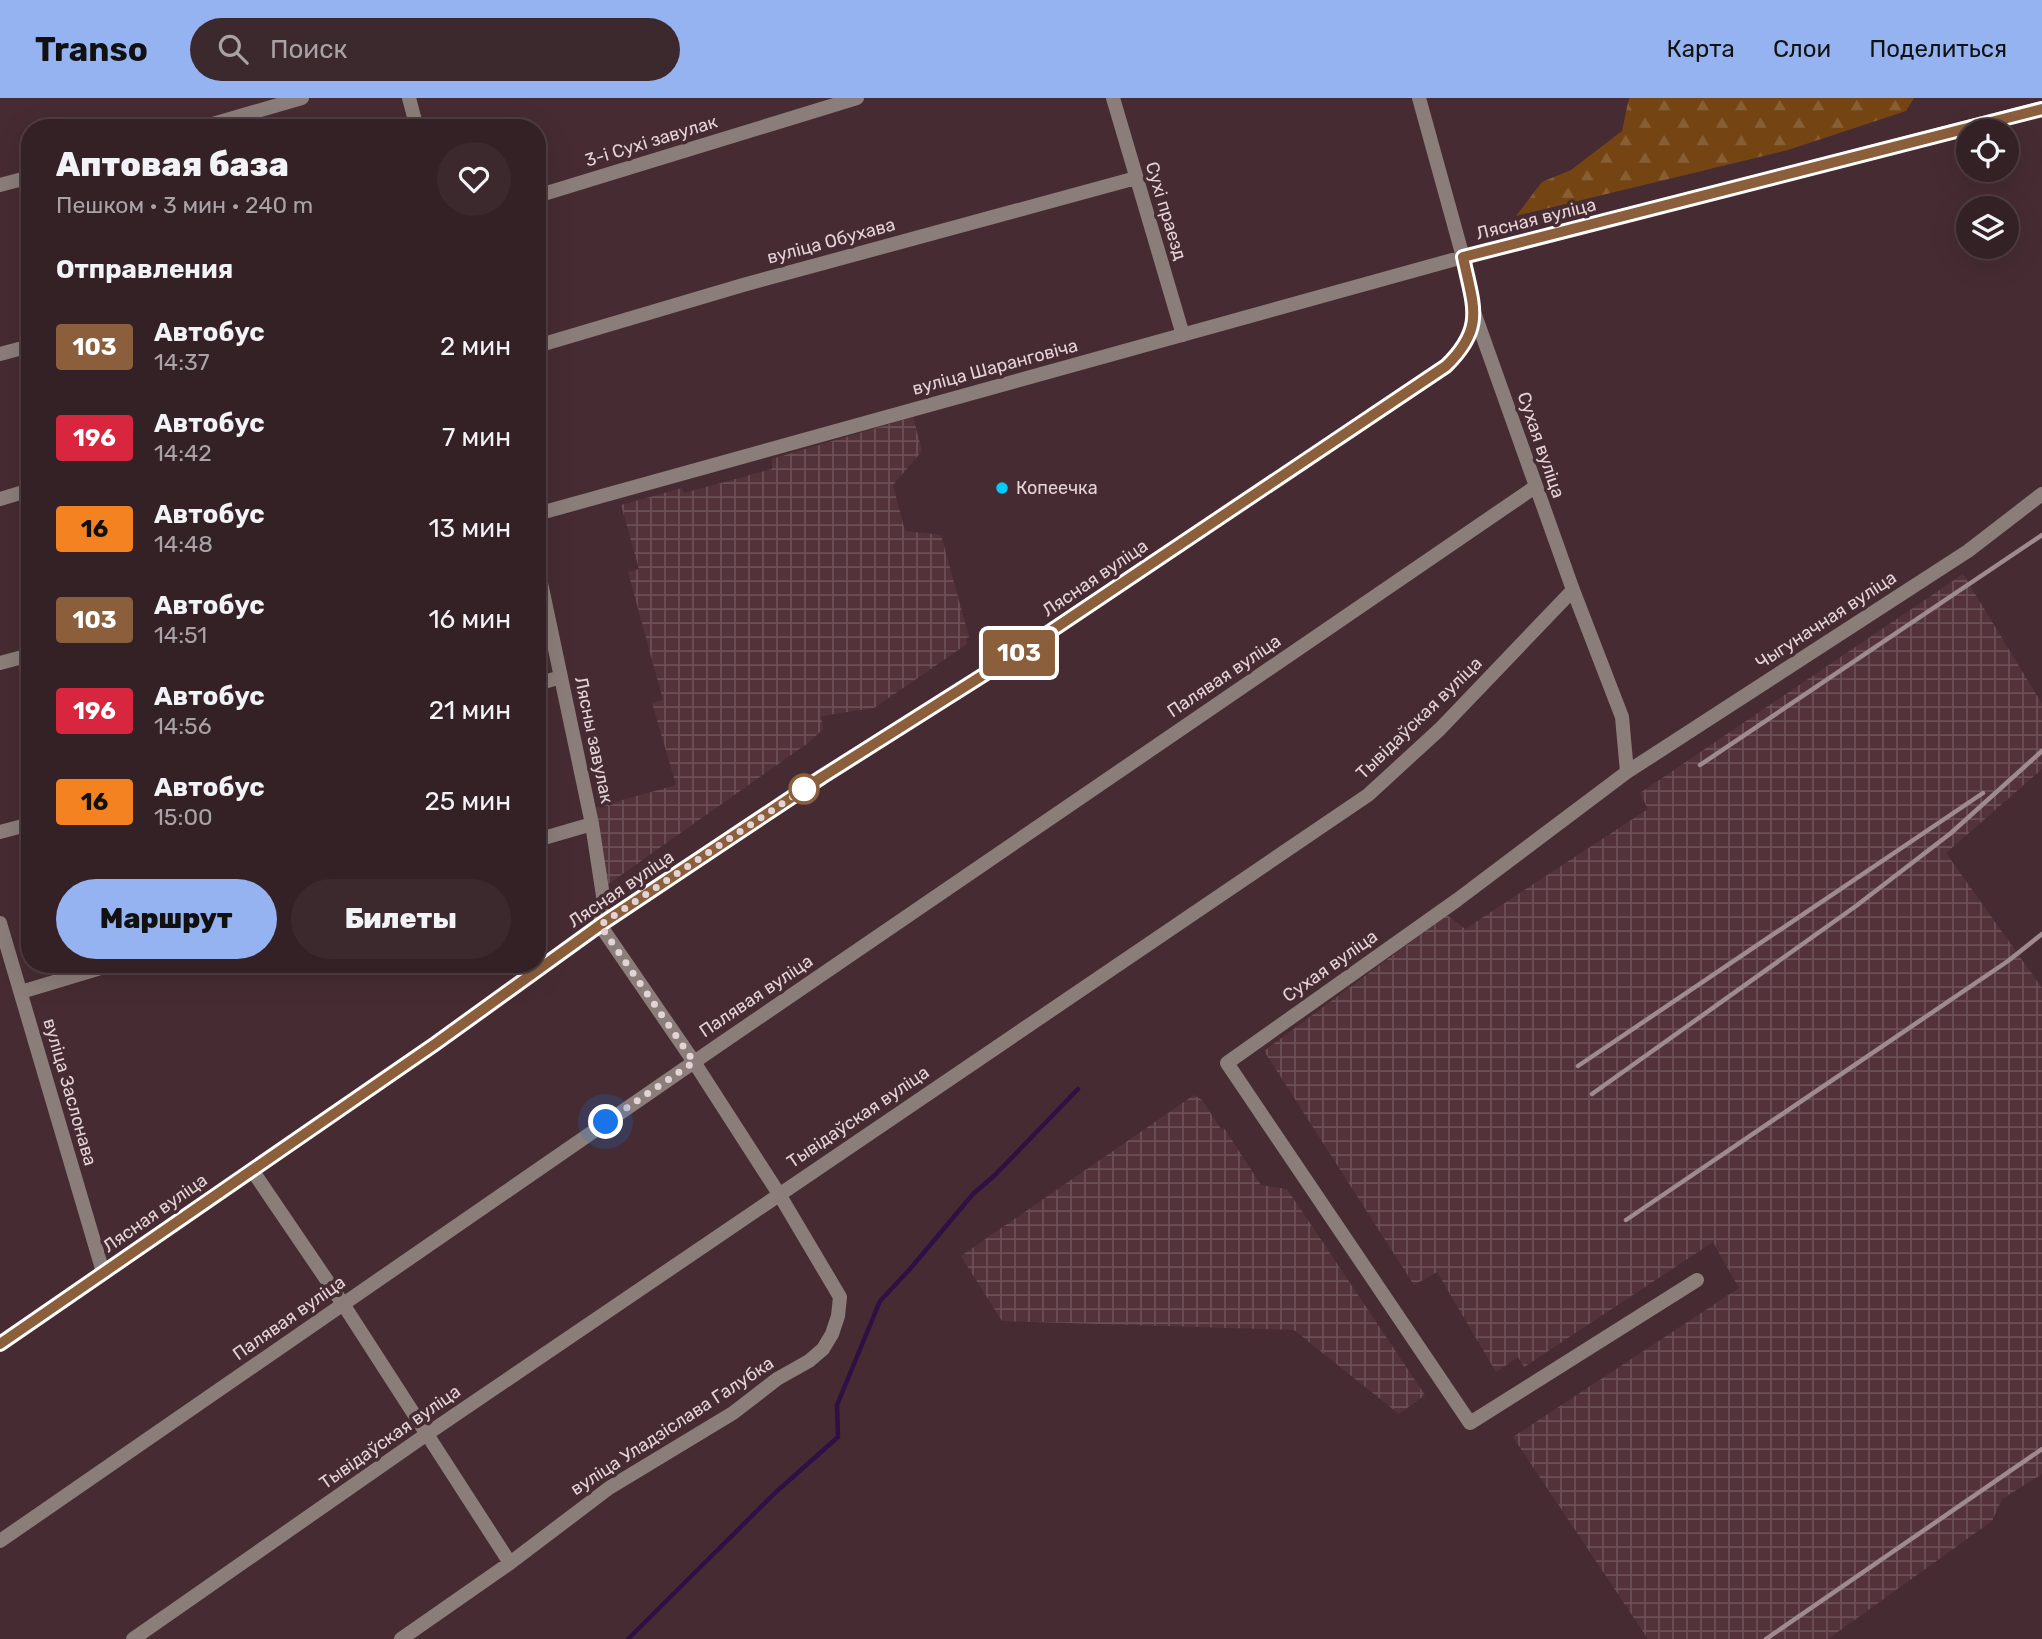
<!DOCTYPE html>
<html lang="ru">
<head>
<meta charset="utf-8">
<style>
  :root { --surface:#342126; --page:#3c292e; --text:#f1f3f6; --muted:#a9a3a7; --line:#4e3e43; --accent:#95b2f1 }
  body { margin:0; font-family:Rubik,sans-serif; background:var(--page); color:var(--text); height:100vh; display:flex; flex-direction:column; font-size:26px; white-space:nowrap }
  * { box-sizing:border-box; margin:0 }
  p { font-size:23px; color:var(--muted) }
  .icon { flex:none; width:38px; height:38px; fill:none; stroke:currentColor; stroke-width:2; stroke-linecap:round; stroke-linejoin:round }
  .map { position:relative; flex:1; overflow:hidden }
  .drawer { position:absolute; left:21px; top:21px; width:525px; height:854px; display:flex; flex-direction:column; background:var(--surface); border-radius:28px; box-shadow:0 7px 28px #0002,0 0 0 2px var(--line) }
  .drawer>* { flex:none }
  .badge { padding:0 14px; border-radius:5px; font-size:24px; line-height:46px }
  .controls { position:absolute; left:1956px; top:21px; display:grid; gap:14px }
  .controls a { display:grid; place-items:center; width:63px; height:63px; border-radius:50%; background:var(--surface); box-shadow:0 7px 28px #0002,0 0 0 2px var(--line); font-size:35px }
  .you { position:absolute; width:35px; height:35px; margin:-18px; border:5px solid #fff; border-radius:50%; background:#1a73e8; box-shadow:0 0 0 10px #1a73e833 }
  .map>.badge { position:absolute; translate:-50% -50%; box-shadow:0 0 0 4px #fff }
  h2 { padding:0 35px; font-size:26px; line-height:63px }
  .round { display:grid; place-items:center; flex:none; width:74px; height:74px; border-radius:37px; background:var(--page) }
  .head { display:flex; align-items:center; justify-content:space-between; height:119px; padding:0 35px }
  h1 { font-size:33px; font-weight:800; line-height:52px }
  .cta { display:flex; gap:14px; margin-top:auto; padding:14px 35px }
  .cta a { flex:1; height:80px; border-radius:42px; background:var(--accent); color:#111; font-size:28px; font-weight:800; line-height:80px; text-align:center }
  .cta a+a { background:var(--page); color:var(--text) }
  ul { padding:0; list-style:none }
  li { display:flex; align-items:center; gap:21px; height:91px; padding:0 35px }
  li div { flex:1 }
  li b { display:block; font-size:26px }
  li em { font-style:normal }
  li .badge { min-width:77px; font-weight:700; text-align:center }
  header { display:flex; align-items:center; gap:42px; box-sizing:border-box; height:98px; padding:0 35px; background:var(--accent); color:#111 }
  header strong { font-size:33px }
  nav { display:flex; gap:38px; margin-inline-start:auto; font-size:24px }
  .search { width:490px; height:63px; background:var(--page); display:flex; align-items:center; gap:18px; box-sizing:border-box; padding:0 24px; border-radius:38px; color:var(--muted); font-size:26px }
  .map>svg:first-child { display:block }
  .industrial { fill:url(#industrial-grid) }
  .forest { fill:url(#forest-firs) }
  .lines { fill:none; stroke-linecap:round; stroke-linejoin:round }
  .stream { stroke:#2f1045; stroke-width:4.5 }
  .minor { stroke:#8b7d7a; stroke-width:14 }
  .secondary { stroke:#bca6a1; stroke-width:14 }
  .rail { stroke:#9f8b8f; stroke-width:4.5 }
  .line-casing { stroke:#fff; stroke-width:16 }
  .line { stroke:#8b5e3c; stroke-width:10 }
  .walk { stroke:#e4d3d6; stroke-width:7; stroke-dasharray:0 12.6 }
  .poi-dot { fill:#02cbf9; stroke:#462c32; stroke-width:2.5 }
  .stop-dot { fill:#fff; stroke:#8b5e3c; stroke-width:3.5 }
  .labels { text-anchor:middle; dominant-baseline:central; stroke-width:7; stroke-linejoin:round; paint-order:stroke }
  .street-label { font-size:18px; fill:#e4d3d6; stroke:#462c32 }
  .poi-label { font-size:18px; fill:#e4d3d6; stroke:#462c32; text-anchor:start }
</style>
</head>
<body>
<header>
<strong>Transo</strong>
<div class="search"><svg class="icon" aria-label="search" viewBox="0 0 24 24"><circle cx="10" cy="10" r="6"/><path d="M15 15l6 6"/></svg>Поиск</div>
<nav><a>Карта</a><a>Слои</a><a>Поделиться</a></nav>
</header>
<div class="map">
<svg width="2042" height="1541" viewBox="0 0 2042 1541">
  <defs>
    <pattern id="industrial-grid" width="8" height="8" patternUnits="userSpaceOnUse" patternTransform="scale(1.75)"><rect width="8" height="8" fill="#54323a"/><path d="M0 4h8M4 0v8" fill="none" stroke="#6c4f56"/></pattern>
    <pattern id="forest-firs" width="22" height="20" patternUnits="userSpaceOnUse" patternTransform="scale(1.75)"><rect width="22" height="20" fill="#744513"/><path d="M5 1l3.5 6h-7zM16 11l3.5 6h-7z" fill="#885f35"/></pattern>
  </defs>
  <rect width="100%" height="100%" fill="#462c32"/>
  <!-- industrial -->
  <path class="industrial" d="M 913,319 L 922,353 L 893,387 L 905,433 L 941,437 L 969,539 L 966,540 L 967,546 L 874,610 L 821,618 L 823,631 L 808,645 L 607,787 L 594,710 L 676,687 L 652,605 L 663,602 L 628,474 L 639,471 L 621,407 L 682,390 L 684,395 L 772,371 L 772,361 Z
    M 1963,476 L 2042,606 L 2042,671 L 1946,755 L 2042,890 L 2042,1376 L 2002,1401 L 1992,1423 L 1828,1541 L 1648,1541 L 1513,1339 L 1739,1190 L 1713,1144 L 1524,1269 L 1518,1259 L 1496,1274 L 1437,1174 L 1414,1187 L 1264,953 L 1447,817 L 1465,831 L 1648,711 L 1640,695 Z
    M 1194,997 L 1202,1002 L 1221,1031 L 1224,1030 L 1261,1087 L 1287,1091 L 1425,1297 L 1399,1316 L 1294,1232 L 1002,1223 L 961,1158 Z"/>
  <!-- forest -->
  <path class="forest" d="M 1629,0 L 1914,0 L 1906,13 L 1788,52 L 1516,118 L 1542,84 L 1571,72 L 1622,33 Z"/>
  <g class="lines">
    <!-- stream -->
    <path class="stream" d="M 628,1541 L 776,1394 L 838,1339 L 837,1307 L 880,1203 L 910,1171 L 973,1096 L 995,1077 L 1078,991"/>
    <!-- minor -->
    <path class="minor" d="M 409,0 L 417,30
      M 1113,0 L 1183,237
      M 199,30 L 302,0
      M 0,87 L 30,79
      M 537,98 L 857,0
      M 1474,214 L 1573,492 L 1622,619 L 1627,674
      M 537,248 L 743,187 L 1136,80
      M 0,256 L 30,248
      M 0,401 L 30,392
      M 537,416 L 1463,159 L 1419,0
      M 0,565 L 30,557
      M 537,586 L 561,579
      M 0,734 L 30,726
      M 537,742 L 592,726
      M 0,825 L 103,1174
      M 21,894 L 114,866
      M 252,1072 L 343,1206 L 510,1465
      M 1697,1182 L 1470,1325 L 1227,965 L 1457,802 L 1627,674 L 1968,453 L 2042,396
      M 0,1443 L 694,964 L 1535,389
      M 133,1541 L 427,1336 L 1368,697 L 1440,631 L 1573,492
      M 401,1541 L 510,1465 L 609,1390 L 733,1315 L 777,1281 L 809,1263 L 823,1251 L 832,1236 L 838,1218 L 840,1199 L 779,1096 L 694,964 L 600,827 L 603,798 L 592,726 L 537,466"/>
    <!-- secondary -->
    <path class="secondary" d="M 0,1246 L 435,946 L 600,827 L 822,679 L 1015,557 L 1446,268 C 1486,229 1473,208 1463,159 L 2042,10"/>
    <!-- rail -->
    <path class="rail" d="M 1700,667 L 2042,437
      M 1578,968 L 1983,695
      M 1592,996 L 1856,808 L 1951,735 L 2042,653
      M 1626,1122 L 2008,863 L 2042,836
      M 1766,1541 L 2042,1351"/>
  </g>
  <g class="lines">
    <!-- line casing -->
    <g class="line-casing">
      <path id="line" d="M 0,1246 L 435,946 L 600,827 L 822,679 L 1015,557 L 1446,268 C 1486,229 1473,208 1463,159 L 2042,11"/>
    </g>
    <!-- line -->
    <use href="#line" class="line"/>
    <!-- walk -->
    <path class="walk" d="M 606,1024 L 694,964 L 600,827 L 804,691"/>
  </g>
  <!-- markers -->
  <circle class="poi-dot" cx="1002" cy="390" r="7"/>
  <circle class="stop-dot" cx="804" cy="691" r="14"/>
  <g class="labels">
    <!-- street labels -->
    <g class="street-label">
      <text transform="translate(651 43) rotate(-17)">3-і Сухі завулак</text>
      <text transform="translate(1166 113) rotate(73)">Сухі праезд</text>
      <text transform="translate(1536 121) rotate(-14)">Лясная вуліца</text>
      <text transform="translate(831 143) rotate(-15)">вуліца Обухава</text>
      <text transform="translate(995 269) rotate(-15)">вуліца Шаранговіча</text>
      <text transform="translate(1541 347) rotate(71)">Сухая вуліца</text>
      <text transform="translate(1095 480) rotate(-34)">Лясная вуліца</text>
      <text transform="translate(1826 522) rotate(-33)">Чыгуначная вуліца</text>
      <text transform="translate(1224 578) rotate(-34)">Палявая вуліца</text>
      <text transform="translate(1419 620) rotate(-44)">Тывідаўская вуліца</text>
      <text transform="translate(594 642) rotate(78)">Лясны завулак</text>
      <text transform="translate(621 791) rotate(-34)">Лясная вуліца</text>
      <text transform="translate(1330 868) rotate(-35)">Сухая вуліца</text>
      <text transform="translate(756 898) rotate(-34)">Палявая вуліца</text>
      <text transform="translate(70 994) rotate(74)">вуліца Заслонава</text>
      <text transform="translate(858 1019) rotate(-34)">Тывідаўская вуліца</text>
      <text transform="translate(155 1115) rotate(-35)">Лясная вуліца</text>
      <text transform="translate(289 1220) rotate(-35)">Палявая вуліца</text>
      <text transform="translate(672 1328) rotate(-33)">вуліца Уладзіслава Галубка</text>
      <text transform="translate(390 1339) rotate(-35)">Тывідаўская вуліца</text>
    </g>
    <!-- poi labels -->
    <g class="poi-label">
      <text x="1016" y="390">Копеечка</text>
    </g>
  </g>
</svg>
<div class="controls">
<a><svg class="icon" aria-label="locate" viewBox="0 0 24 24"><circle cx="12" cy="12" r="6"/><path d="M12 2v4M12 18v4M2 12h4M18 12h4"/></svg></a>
<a><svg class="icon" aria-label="layers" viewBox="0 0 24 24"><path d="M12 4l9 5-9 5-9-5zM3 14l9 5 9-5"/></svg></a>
</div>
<div class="you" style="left:606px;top:1024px"></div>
<b class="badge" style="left:1019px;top:555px;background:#8b5e3c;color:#fff">103</b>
<section class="drawer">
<div class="head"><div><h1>Аптовая база</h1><p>Пешком · 3 мин · 240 m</p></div><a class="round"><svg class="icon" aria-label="heart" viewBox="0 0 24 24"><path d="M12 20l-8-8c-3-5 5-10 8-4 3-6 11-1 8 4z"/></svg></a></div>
<h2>Отправления</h2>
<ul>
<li><span class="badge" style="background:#8b5e3c;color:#fff">103</span><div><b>Автобус</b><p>14:37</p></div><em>2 мин</em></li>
<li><span class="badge" style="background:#d7263d;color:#fff">196</span><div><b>Автобус</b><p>14:42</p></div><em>7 мин</em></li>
<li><span class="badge" style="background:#f58220;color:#111">16</span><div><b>Автобус</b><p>14:48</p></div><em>13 мин</em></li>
<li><span class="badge" style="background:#8b5e3c;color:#fff">103</span><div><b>Автобус</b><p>14:51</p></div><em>16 мин</em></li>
<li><span class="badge" style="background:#d7263d;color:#fff">196</span><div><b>Автобус</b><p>14:56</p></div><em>21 мин</em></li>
<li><span class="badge" style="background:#f58220;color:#111">16</span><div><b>Автобус</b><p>15:00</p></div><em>25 мин</em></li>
</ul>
<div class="cta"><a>Маршрут</a><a>Билеты</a></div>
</section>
</div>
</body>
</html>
